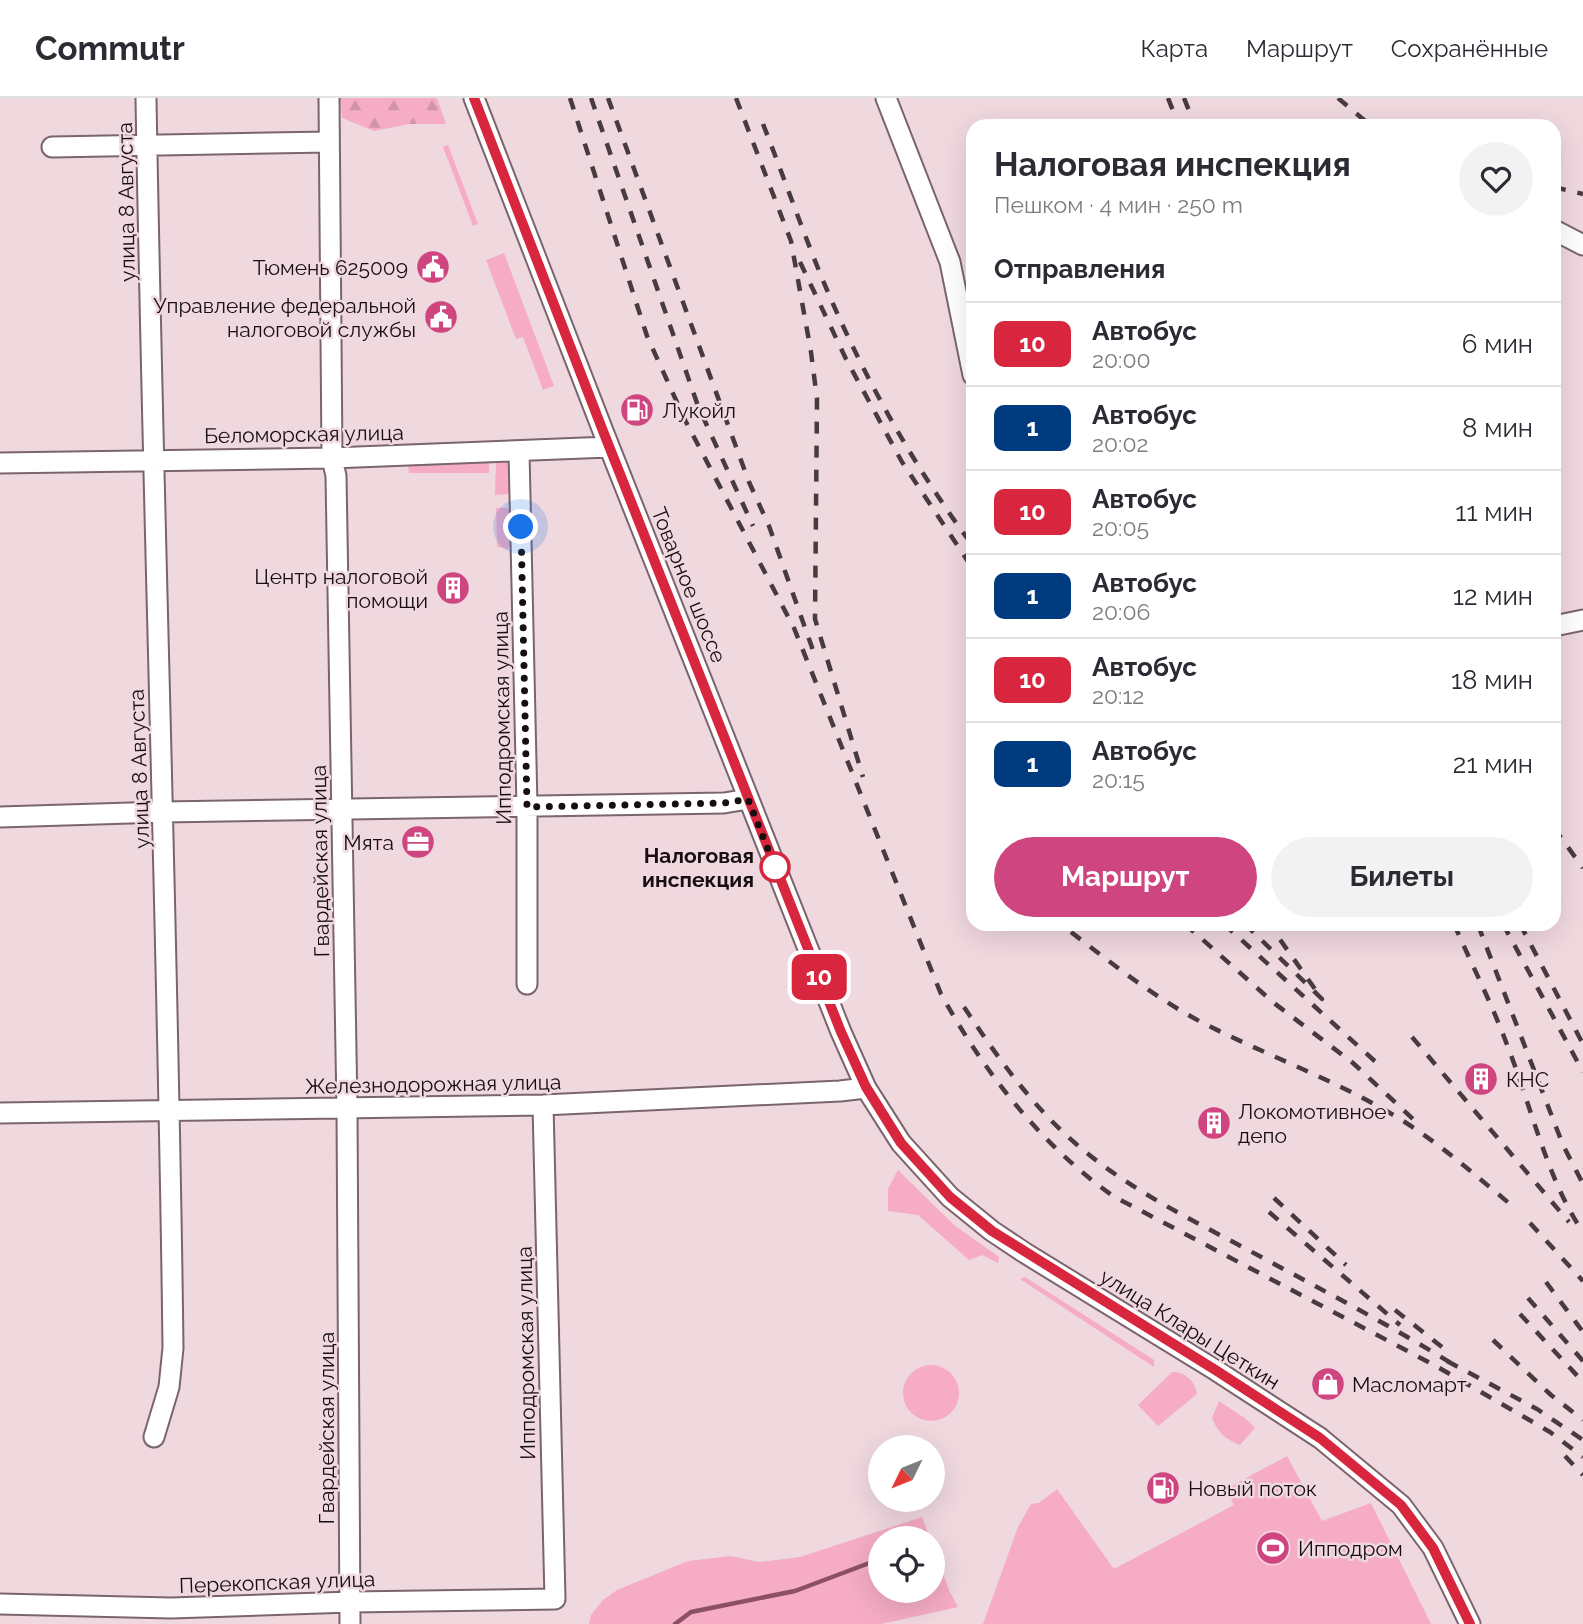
<!DOCTYPE html>
<html lang="ru">
<head>
<meta charset="utf-8">
<style>
  :root { --surface:#fff; --page:#f2f2f3; --text:#2b2b33; --muted:#7c7c81; --line:#e1e1e2; --accent:#cf457f }
  body { margin:0; font-family:Raleway,sans-serif; background:var(--page); color:var(--text); height:100vh; display:flex; flex-direction:column; font-size:26px; white-space:nowrap }
  * { box-sizing:border-box; margin:0 }
  p { font-size:23px; color:var(--muted) }
  .icon { flex:none; width:38px; height:38px; fill:none; stroke:currentColor; stroke-width:2; stroke-linecap:round; stroke-linejoin:round }
  .map { position:relative; flex:1; overflow:hidden }
  .details { position:absolute; left:966px; top:21px; width:595px; height:812px; display:flex; flex-direction:column; background:var(--surface); border-radius:21px; box-shadow:0 7px 28px #0002 }
  .details>* { flex:none }
  .badge { padding:0 14px; border-radius:10px; font-size:24px; line-height:46px }
  .needle { width:46px; rotate:227deg }
  .controls { position:absolute; left:868px; top:1337px; display:grid; gap:14px }
  .controls a { display:grid; place-items:center; width:77px; height:77px; border-radius:50%; background:var(--surface); box-shadow:0 7px 28px #0002; font-size:35px }
  .you { position:absolute; width:35px; height:35px; margin:-18px; border:5px solid #fff; border-radius:50%; background:#1a73e8; box-shadow:0 0 0 10px #1a73e833 }
  .map>.badge { position:absolute; translate:-50% -50%; box-shadow:0 0 0 4px #fff }
  h2 { padding:0 28px; font-size:26px; line-height:63px }
  .round { display:grid; place-items:center; flex:none; width:74px; height:74px; border-radius:37px; background:var(--page) }
  .head { display:flex; align-items:center; justify-content:space-between; height:119px; padding:0 28px }
  h1 { font-size:33px; font-weight:700; line-height:52px }
  .button { display:flex; gap:14px; margin-top:auto; padding:14px 28px }
  .button a { flex:1; height:80px; border-radius:42px; background:var(--accent); color:#fff; font-size:28px; font-weight:700; line-height:80px; text-align:center }
  .button a+a { background:var(--page); color:var(--text) }
  ul { padding:0; list-style:none }
  li { display:flex; align-items:center; gap:21px; height:84px; padding:0 28px; border-top:2px solid var(--line) }
  li div { flex:1 }
  li b { display:block; font-size:26px }
  li em { font-style:normal }
  li .badge { min-width:77px; font-weight:700; text-align:center }
  header { display:flex; align-items:center; gap:42px; box-sizing:border-box; height:98px; padding:0 35px; background:var(--surface); border-bottom:2px solid var(--line) }
  header strong { font-size:33px }
  nav { display:flex; gap:38px; margin-inline-start:auto; font-size:24px }
  .map>svg:first-child { display:block }
  .grass { fill:#f5acc4 }
  .forest { fill:url(#forest-firs) }
  .lines { fill:none; stroke-linecap:round; stroke-linejoin:round }
  .stream { stroke:#8c5065; stroke-width:4.5 }
  .minor-casing { stroke:#7a656c; stroke-width:23 }
  .minor { stroke:#fff; stroke-width:19 }
  .rail { stroke:#473b3e; stroke-width:4.5; stroke-dasharray:12 12; stroke-linecap:butt }
  .line-casing { stroke:#fff; stroke-width:16 }
  .line { stroke:#d7263d; stroke-width:10 }
  .walk { stroke:#160e10; stroke-width:7; stroke-dasharray:0 12.6 }
  .stop-dot { fill:#fff; stroke:#d7263d; stroke-width:3.5 }
  .labels { text-anchor:middle; dominant-baseline:central; stroke-width:5; stroke-linejoin:round; paint-order:stroke }
  .street-label { font-size:21px; fill:#160e10; stroke:#f0d8df }
  .poi-label { font-size:21px; fill:#160e10; stroke:#f0d8df; text-anchor:start }
  .stop-label { font-size:21px; font-weight:bold; fill:#160e10; stroke:#f0d8df; text-anchor:end }
</style>
</head>
<body>
<header>
<strong>Commutr</strong>
<nav><a>Карта</a><a>Маршрут</a><a>Сохранённые</a></nav>
</header>
<div class="map">
<svg width="1583" height="1526" viewBox="0 0 1583 1526">
  <defs>
    <pattern id="forest-firs" width="22" height="20" patternUnits="userSpaceOnUse" patternTransform="scale(1.75)"><rect width="22" height="20" fill="#f5acc4"/><path d="M5 1l3.5 6h-7zM16 11l3.5 6h-7z" fill="#d193a7"/></pattern>
  </defs>
  <rect width="100%" height="100%" fill="#f0d8df"/>
  <!-- grass -->
  <path class="grass" d="M 448,47 L 478,126 L 473,128 L 443,49 Z
    M 504,155 L 554,288 L 543,292 L 523,239 L 516,241 L 486,162 Z
    M 489,361 L 489,375 L 409,375 L 408,365 Z
    M 496,362 L 511,362 L 512,391 L 507,396 L 495,397 Z
    M 496,410 L 507,410 L 512,415 L 512,445 L 508,451 L 497,449 Z
    M 898,1072 L 954,1127 L 999,1159 L 998,1165 L 982,1157 L 969,1162 L 918,1117 L 888,1113 L 888,1091 Z
    M 1025,1179 L 1154,1262 L 1154,1269 L 1020,1181 Z
    M903 1295a28 28 0 1 1 56 0a28 28 0 1 1-56 0Z
    M 1172,1274 C 1184,1273 1196,1284 1197,1296 L 1158,1328 L 1138,1307 Z
    M 1219,1303 L 1246,1321 L 1255,1330 L 1240,1347 C 1225,1341 1218,1335 1212,1320 Z
    M 1287,1358 L 1322,1423 L 1371,1405 L 1431,1526 L 983,1526 L 1018,1429 L 1031,1406 L 1039,1405 L 1057,1391 L 1114,1471 L 1234,1407 L 1226,1391 Z
    M 922,1419 L 930,1440 L 880,1440 L 880,1493 L 933,1493 L 933,1448 L 949,1492 L 958,1509 L 881,1526 L 589,1526 L 591,1517 L 603,1502 L 617,1492 L 688,1463 L 731,1458 L 759,1464 L 800,1459 Z"/>
  <!-- forest -->
  <path class="forest" d="M 340,0 L 437,0 L 446,26 L 409,26 L 374,33 L 342,20 Z"/>
  <g class="lines">
    <!-- stream -->
    <path class="stream" d="M 675,1526 L 691,1514 L 795,1493 L 880,1461"/>
    <!-- minor casing -->
    <g class="minor-casing">
      <path id="minor" d="M 146,0 C 153,417 168,833 173,1250 L 169,1289 L 154,1339
        M 329,0 L 332,360 L 336,378 L 347,1011 L 350,1526
        M 474,0 L 603,333 L 841,934 L 866,990 L 901,1045 L 950,1099 L 992,1133 L 1025,1155 L 1217,1273 L 1320,1340 L 1401,1407 L 1433,1450 L 1470,1526
        M 886,0 L 950,164 L 973,277
        M 52,49 L 329,44
        M 1554,132 L 1583,147
        M 519,354 L 527,709 L 527,886
        M 0,365 L 332,360 L 609,349
        M 1554,528 L 1583,522
        M 0,719 L 163,714 L 724,705 L 748,701
        M 0,1015 L 543,1007 L 840,993 L 866,990
        M 0,1506 L 171,1510 L 351,1504 L 555,1501 L 543,1007"/>
    </g>
    <!-- minor -->
    <use href="#minor" class="minor"/>
    <!-- rail -->
    <path class="rail" d="M 570,0 L 647,238 L 685,322 L 794,530 L 941,896 C 984,974 1040,1046 1113,1098 L 1436,1268 L 1550,1334 L 1583,1359
      M 591,0 L 698,308 L 753,428
      M 608,0 L 749,384 L 769,428 L 815,558
      M 736,0 L 791,143 L 811,254 L 817,301 L 815,521 L 863,679
      M 1168,0 L 1179,28
      M 1184,0 L 1195,28
      M 1338,0 L 1371,28
      M 763,26 C 783,77 801,129 822,180 C 860,272 913,368 973,448
      M 1554,89 L 1583,96
      M 800,164 L 846,261 L 902,364 L 973,471
      M 1554,730 L 1583,770
      M 1185,826 L 1274,905 L 1353,965 L 1413,1021
      M 1224,826 L 1379,967
      M 1245,826 L 1322,901 L 1269,826
      M 1454,826 C 1471,865 1491,904 1506,944 C 1530,1004 1547,1082 1583,1134
      M 1503,826 L 1583,974
      M 1520,826 L 1583,946
      M 1478,827 L 1563,1047 L 1583,1086
      M 1071,834 C 1114,867 1155,900 1203,925 C 1268,958 1338,983 1400,1021 C 1440,1046 1474,1076 1510,1106
      M 964,909 C 996,957 1031,1007 1075,1045 C 1123,1087 1180,1116 1237,1146 C 1309,1185 1381,1222 1451,1265
      M 1412,939 L 1569,1124
      M 1274,1100 L 1346,1167
      M 1269,1114 L 1400,1227
      M 1530,1125 L 1583,1183
      M 1546,1184 L 1583,1234
      M 1528,1200 L 1583,1263
      M 1395,1212 L 1442,1249
      M 1520,1216 L 1583,1284
      M 1493,1242 L 1551,1297 L 1583,1322
      M 1447,1263 L 1537,1311 L 1583,1342
      M 1565,1358 L 1583,1377"/>
  </g>
  <g class="lines">
    <!-- line casing -->
    <g class="line-casing">
      <path id="line" d="M 474,0 L 603,333 L 841,934 L 866,989 L 901,1045 L 950,1099 L 992,1133 L 1217,1273 L 1320,1340 L 1401,1407 L 1433,1450 L 1470,1526"/>
    </g>
    <!-- line -->
    <use href="#line" class="line"/>
    <!-- walk -->
    <path class="walk" d="M 521,429 L 527,709 L 724,705 L 748,701 L 779,779 L 775,769"/>
  </g>
  <!-- icons -->
  <defs>
    <g id="civic-disc" transform="scale(1.75)"><circle r="9.5" fill="#cf457f" stroke="#f0d8df"/><path d="M-.6-6.5H3V-4.5H.6V-3L4-1V1h2V6H-6V1h2V-1L-.6-3ZM-1.2 2.5V6h2.4V2.5Z" fill="#fff"/></g>
    <g id="fuel-disc" transform="scale(1.75)"><circle r="9.5" fill="#cf457f" stroke="#f0d8df"/><path d="M-5.5-6h7V0h2V4h1.3V-2.5L3-4.5l.8-.8L6-3V5H2.5V1h-1V6h-7ZM-4.2-4.7v3.2H.2V-4.7Z" fill="#fff"/></g>
    <g id="building-disc" transform="scale(1.75)"><circle r="9.5" fill="#cf457f" stroke="#f0d8df"/><path d="M-4-6H4V6H1V3H-1V6H-4ZM-2.5-4.3h1.7v1.8h-1.7ZM.8-4.3h1.7v1.8H.8ZM-2.5-1h1.7V.8h-1.7ZM.8-1h1.7V.8H.8Z" fill="#fff"/></g>
    <g id="office-disc" transform="scale(1.75)"><circle r="9.5" fill="#cf457f" stroke="#f0d8df"/><path d="M-6-3h4V-5.5h4V-3h4V5H-6ZM-1-4.5V-3h2v-1.5ZM-6 0V1H6V0Z" fill="#fff"/></g>
    <g id="shop-disc" transform="scale(1.75)"><circle r="9.5" fill="#cf457f" stroke="#f0d8df"/><path d="M-5-2.5h2.3a2.7 3.5 0 0 1 5.4 0H5L5.5 6h-11ZM-1.5-2.5h3a1.5 2.3 0 0 0-3 0Z" fill="#fff"/></g>
    <g id="stadium-disc" transform="scale(1.75)"><circle r="9.5" fill="#cf457f" stroke="#f0d8df"/><path d="M0-5a6.5 5 0 1 0 0 10a6.5 5 0 1 0 0-10ZM-3.5-1.8h7v3.6h-7Z" fill="#fff"/></g>
  </defs>
  <g fill-rule="evenodd">
    <use href="#civic-disc" x="433" y="169"/>
    <use href="#civic-disc" x="441" y="219"/>
    <use href="#fuel-disc" x="637" y="312"/>
    <use href="#building-disc" x="453" y="490"/>
    <use href="#office-disc" x="418" y="744"/>
    <use href="#building-disc" x="1481" y="981"/>
    <use href="#building-disc" x="1214" y="1025"/>
    <use href="#shop-disc" x="1328" y="1286"/>
    <use href="#fuel-disc" x="1163" y="1390"/>
    <use href="#stadium-disc" x="1273" y="1450"/>
  </g>
  <!-- markers -->
  <circle class="stop-dot" cx="775" cy="769" r="14"/>
  <g class="labels">
    <!-- street labels -->
    <g class="street-label">
      <text transform="translate(126 104) rotate(-91)">улица 8 Августа</text>
      <text transform="translate(304 336) rotate(-1)">Беломорская улица</text>
      <text transform="translate(689 487) rotate(68)">Товарное шоссе</text>
      <text transform="translate(502 620) rotate(-91)">Ипподромская улица</text>
      <text transform="translate(139 671) rotate(-92)">улица 8 Августа</text>
      <text transform="translate(320 763) rotate(-91)">Гвардейская улица</text>
      <text transform="translate(433 986) rotate(-1)">Железнодорожная улица</text>
      <text transform="translate(1190 1231) rotate(32)">улица Клары Цеткин</text>
      <text transform="translate(526 1255) rotate(-91)">Ипподромская улица</text>
      <text transform="translate(326 1330) rotate(-90)">Гвардейская улица</text>
      <text transform="translate(277 1484) rotate(-2)">Перекопская улица</text>
    </g>
    <!-- poi labels -->
    <g class="poi-label">
      <text x="408" y="169" text-anchor="end">Тюмень 625009</text>
      <text x="416" y="207" text-anchor="end">Управление федеральной<tspan x="416" dy="24">налоговой службы</tspan></text>
      <text x="662" y="312">Лукойл</text>
      <text x="428" y="478" text-anchor="end">Центр налоговой<tspan x="428" dy="24">помощи</tspan></text>
      <text x="394" y="744" text-anchor="end">Мята</text>
      <text x="1506" y="981">КНС</text>
      <text x="1238" y="1013">Локомотивное<tspan x="1238" dy="24">депо</tspan></text>
      <text x="1352" y="1286">Масломарт</text>
      <text x="1188" y="1390">Новый поток</text>
      <text x="1298" y="1450">Ипподром</text>
    </g>
    <!-- stop labels -->
    <g class="stop-label">
      <text x="754" y="757">Налоговая<tspan x="754" dy="24">инспекция</tspan></text>
    </g>
  </g>
</svg>
<div class="controls">
<a><svg class="needle" viewBox="-14 -14 28 28"><path d="M0-13l5 13h-10z" fill="#e53935"/><path d="M0 13l5-13h-10z" fill="#7c7c81"/></svg></a>
<a><svg class="icon" aria-label="locate" viewBox="0 0 24 24"><circle cx="12" cy="12" r="6"/><path d="M12 2v4M12 18v4M2 12h4M18 12h4"/></svg></a>
</div>
<div class="you" style="left:521px;top:429px"></div>
<b class="badge" style="left:819px;top:879px;background:#d7263d;color:#fff">10</b>
<section class="details">
<div class="head"><div><h1>Налоговая инспекция</h1><p>Пешком · 4 мин · 250 m</p></div><a class="round"><svg class="icon" aria-label="heart" viewBox="0 0 24 24"><path d="M12 20l-8-8c-3-5 5-10 8-4 3-6 11-1 8 4z"/></svg></a></div>
<h2>Отправления</h2>
<ul>
<li><span class="badge" style="background:#d7263d;color:#fff">10</span><div><b>Автобус</b><p>20:00</p></div><em>6 мин</em></li>
<li><span class="badge" style="background:#003b80;color:#fff">1</span><div><b>Автобус</b><p>20:02</p></div><em>8 мин</em></li>
<li><span class="badge" style="background:#d7263d;color:#fff">10</span><div><b>Автобус</b><p>20:05</p></div><em>11 мин</em></li>
<li><span class="badge" style="background:#003b80;color:#fff">1</span><div><b>Автобус</b><p>20:06</p></div><em>12 мин</em></li>
<li><span class="badge" style="background:#d7263d;color:#fff">10</span><div><b>Автобус</b><p>20:12</p></div><em>18 мин</em></li>
<li><span class="badge" style="background:#003b80;color:#fff">1</span><div><b>Автобус</b><p>20:15</p></div><em>21 мин</em></li>
</ul>
<div class="button"><a>Маршрут</a><a>Билеты</a></div>
</section>
</div>
</body>
</html>
